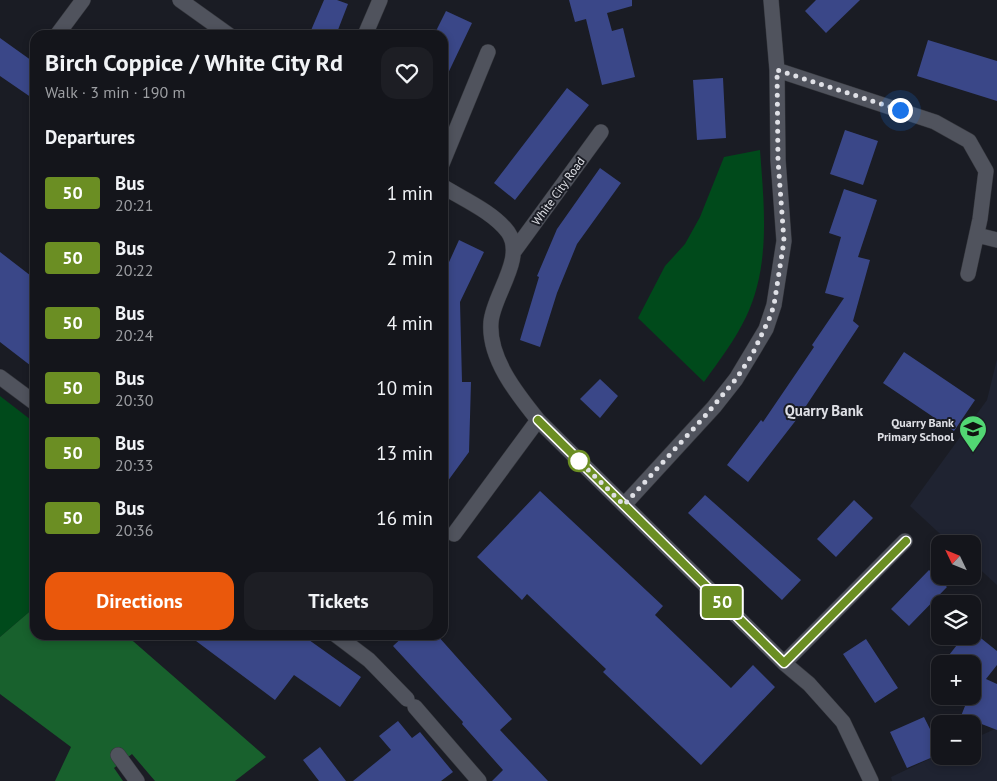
<!DOCTYPE html>
<html lang="en">
<head>
<meta charset="utf-8">
<style>
  :root { --surface:#14151b; --page:#1d1e24; --text:#f1f3f6; --muted:#9d9fa3; --line:#33343a; --accent:#ea580c }
  body { margin:0; font-family:"PT Sans",sans-serif; background:var(--page); color:var(--text); height:100vh; display:flex; flex-direction:column; font-size:19px; white-space:nowrap }
  * { box-sizing:border-box; margin:0 }
  p { font-size:16px; color:var(--muted) }
  .icon { flex:none; width:28px; height:28px; fill:none; stroke:currentColor; stroke-width:2; stroke-linecap:round; stroke-linejoin:round }
  .map { position:relative; flex:1; overflow:hidden }
  .side { position:absolute; left:30px; top:30px; width:418px; height:610px; display:flex; flex-direction:column; background:var(--surface); border-radius:15px; box-shadow:0 2px 8px #0003,0 0 0 1px var(--line) }
  .side>* { flex:none }
  .badge { padding:0 10px; border-radius:4px; font-size:18px; line-height:32px }
  .needle { width:32px; rotate:313deg }
  .controls { position:absolute; left:931px; top:535px; display:grid; gap:10px }
  .controls a { display:grid; place-items:center; width:50px; height:50px; border-radius:10px; background:var(--surface); box-shadow:0 2px 8px #0003,0 0 0 1px var(--line); font-size:25px }
  .you { position:absolute; width:25px; height:25px; margin:-12px; border:4px solid #fff; border-radius:50%; background:#1a73e8; box-shadow:0 0 0 8px #1a73e833 }
  .map>.badge { position:absolute; translate:-50% -50%; box-shadow:0 0 0 2px #fff }
  h2 { padding:0 15px; font-size:19px; line-height:45px }
  .round { display:grid; place-items:center; flex:none; width:52px; height:52px; border-radius:15px; background:var(--page) }
  .summary { display:flex; align-items:center; justify-content:space-between; height:85px; padding:0 15px }
  h1 { font-size:24px; font-weight:700; line-height:38px }
  .primary-button { display:flex; gap:10px; margin-top:auto; padding:10px 15px }
  .primary-button a { flex:1; height:58px; border-radius:15px; background:var(--accent); color:#fff; font-size:20px; font-weight:700; line-height:58px; text-align:center }
  .primary-button a+a { background:var(--page); color:var(--text) }
  ul { padding:0; list-style:none }
  li { display:flex; align-items:center; gap:15px; height:65px; padding:0 15px }
  li div { flex:1 }
  li b { display:block; font-size:19px }
  li em { font-style:normal }
  li .badge { min-width:55px; font-weight:700; text-align:center }
  .map>svg:first-child { display:block }
  .built { fill:#1f2331 }
  .green { fill:#004a1b }
  .forest { fill:#18612d }
  .building { fill:#3a4788 }
  .lines { fill:none; stroke-linecap:round; stroke-linejoin:round }
  .minor-casing { stroke:#35373d; stroke-width:16 }
  .minor { stroke:#50535d; stroke-width:15 }
  .line-casing { stroke:#fff; stroke-width:11 }
  .line { stroke:#6b8e23; stroke-width:8 }
  .walk { stroke:#dfe0e6; stroke-width:5; stroke-dasharray:0 9 }
  .stop-dot { fill:#fff; stroke:#6b8e23; stroke-width:2.5 }
  .labels { text-anchor:middle; dominant-baseline:central; stroke-width:4; stroke-linejoin:round; paint-order:stroke }
  .street-label { font-size:12px; fill:#dfe0e6; stroke:#1a1c24 }
  .poi-label { font-size:12px; font-weight:bold; fill:#dfe0e6; stroke:#1a1c24; text-anchor:end }
  .quarter-label { font-size:15px; font-weight:bold; fill:#dfe0e6; stroke:#1a1c24 }
</style>
</head>
<body>
<div class="map">
<svg width="997" height="781" viewBox="0 0 997 781">
  <rect width="100%" height="100%" fill="#1a1c24"/>
  <!-- built -->
  <path class="built" d="M 997,359 L 997,585 L 973,563 L 972,544 L 951,544 L 910,506 L 987,400 Z
    M 997,728 L 997,781 L 892,781 L 891,777 L 940,754 L 940,756 L 972,756 L 973,739 Z"/>
  <!-- green -->
  <path class="green" d="M 760,150 C 764,205 771,265 746,317 C 735,340 719,361 704,382 L 638,318 L 665,266 L 685,244 L 700,217 L 724,157 Z
    M 0,396 L 35,423 L 35,607 L 0,637 Z"/>
  <!-- forest -->
  <path class="forest" d="M 35,607 L 35,635 L 126,635 L 266,757 L 235,781 L 155,781 L 132,754 L 114,768 L 123,781 L 55,781 L 71,747 L 0,694 L 0,637 Z"/>
  <!-- building -->
  <path class="building" d="M 324,0 L 337,0 L 348,4 L 336,35 L 309,35 Z
    M 569,0 L 632,0 L 632,6 L 607,13 L 612,31 L 623,28 L 635,77 L 602,85 L 586,19 L 575,22 Z
    M 816,0 L 860,0 L 826,33 L 805,11 Z
    M 446,11 L 472,23 L 442,86 L 442,35 L 434,35 Z
    M 0,38 L 35,63 L 35,100 L 0,76 Z
    M 928,40 L 997,61 L 997,101 L 917,76 Z
    M 723,78 L 726,138 L 697,140 L 693,80 Z
    M 567,88 L 589,105 L 515,200 L 494,183 Z
    M 845,130 L 878,141 L 863,185 L 830,174 Z
    M 600,168 L 621,183 L 577,244 L 557,293 L 540,347 L 520,340 L 539,277 L 537,276 L 557,229 Z
    M 844,189 L 877,200 L 858,257 L 870,260 L 853,321 L 859,326 L 800,415 L 748,482 L 727,465 L 761,420 L 763,422 L 814,347 L 812,345 L 844,298 L 825,293 L 841,237 L 829,233 Z
    M 459,240 L 484,252 L 460,302 L 462,382 L 471,382 L 469,452 L 442,489 L 442,271 L 445,271 Z
    M 0,252 L 35,279 L 35,369 L 0,342 Z
    M 904,352 L 975,400 L 954,431 L 883,383 Z
    M 600,379 L 618,396 L 600,418 L 580,399 Z
    M 540,491 L 663,606 L 655,615 L 731,688 L 753,665 L 775,687 L 701,765 L 603,672 L 606,669 L 527,594 L 522,600 L 477,557 Z
    M 705,495 L 801,580 L 782,600 L 688,513 Z
    M 854,500 L 873,518 L 836,557 L 817,539 Z
    M 929,570 L 947,587 L 909,626 L 891,609 Z
    M 972,631 L 997,651 L 997,665 L 986,679 L 997,684 L 997,730 L 961,716 L 969,696 L 972,696 L 972,664 L 942,664 L 964,636 L 972,636 Z
    M 188,635 L 302,635 L 361,677 L 340,707 L 294,675 L 275,700 Z
    M 405,635 L 437,635 L 512,719 L 500,730 L 548,781 L 492,781 L 503,770 L 462,724 L 463,722 L 393,646 Z
    M 866,639 L 898,688 L 875,703 L 843,654 Z
    M 924,717 L 930,729 L 940,724 L 940,754 L 907,768 L 890,732 Z
    M 398,721 L 412,738 L 420,732 L 453,772 L 441,781 L 353,781 L 391,750 L 379,736 Z
    M 320,747 L 346,781 L 319,781 L 303,760 Z"/>
  <g class="lines">
    <!-- minor casing -->
    <g class="minor-casing">
      <path id="minor" d="M 180,0 L 229,35
        M 57,35 L 83,0
        M 365,35 L 380,0
        M 777,70 L 935,122 L 969,141 L 986,171 L 980,219 L 968,274
        M 442,164 L 488,52
        M 442,186 C 463,199 493,212 508,232 C 526,258 493,295 491,322 C 488,358 517,394 538,420 L 784,663 L 809,684 L 843,722 L 871,781
        M 977,235 L 997,240
        M 515,250 L 601,132
        M 0,377 L 35,403
        M 624,505 L 714,407 L 736,379 L 766,329 L 774,305 L 784,241 L 778,160 L 777,70 L 771,0
        M 454,534 L 538,420
        M 336,635 L 369,660 L 407,699
        M 784,663 L 905,541
        M 415,707 L 479,781
        M 118,755 L 137,781"/>
    </g>
    <!-- minor -->
    <use href="#minor" class="minor"/>
  </g>
  <g class="lines">
    <!-- line casing -->
    <g class="line-casing">
      <path id="line" d="M 538,420 L 784,663 L 906,541"/>
    </g>
    <!-- line -->
    <use href="#line" class="line"/>
    <!-- walk -->
    <path class="walk" d="M 579,461 L 574,456 L 624,505 L 705,416 L 736,379 L 752,355 L 770,317 L 774,305 L 784,241 L 778,160 L 777,70 L 900,110"/>
  </g>
  <!-- icons -->
  <defs>
    <g id="school-pin" transform="scale(1.4375)"><path d="M0 17L-7.5 6A9.5 9.5 0 1 1 7.5 6Z" fill="#52d673" stroke="#1a1c24"/><path d="M0-5L7-2L0 1L-7-2ZM-4 1L0 2.5L4 1V4Q0 6-4 4Z" fill="#111"/></g>
  </defs>
  <g fill-rule="evenodd">
    <use href="#school-pin" x="973" y="429"/>
  </g>
  <!-- markers -->
  <circle class="stop-dot" cx="579" cy="461" r="10"/>
  <g class="labels">
    <!-- street labels -->
    <g class="street-label">
      <text transform="translate(558 191) rotate(-54)">White City Road</text>
    </g>
    <!-- poi labels -->
    <g class="poi-label">
      <text x="954" y="422">Quarry Bank<tspan x="954" dy="14">Primary School</tspan></text>
    </g>
    <!-- quarter labels -->
    <g class="quarter-label">
      <text x="824" y="410">Quarry Bank</text>
    </g>
  </g>
</svg>
<div class="controls">
<a><svg class="needle" viewBox="-14 -14 28 28"><path d="M0-13l5 13h-10z" fill="#e53935"/><path d="M0 13l5-13h-10z" fill="#9d9fa3"/></svg></a>
<a><svg class="icon" aria-label="layers" viewBox="0 0 24 24"><path d="M12 4l9 5-9 5-9-5zM3 14l9 5 9-5"/></svg></a>
<a>+</a>
<a>−</a>
</div>
<div class="you" style="left:900px;top:110px"></div>
<b class="badge" style="left:722px;top:602px;background:#6b8e23;color:#fff">50</b>
<section class="side">
<div class="summary"><div><h1>Birch Coppice / White City Rd</h1><p>Walk · 3 min · 190 m</p></div><a class="round"><svg class="icon" aria-label="heart" viewBox="0 0 24 24"><path d="M12 20l-8-8c-3-5 5-10 8-4 3-6 11-1 8 4z"/></svg></a></div>
<h2>Departures</h2>
<ul>
<li><span class="badge" style="background:#6b8e23;color:#fff">50</span><div><b>Bus</b><p>20:21</p></div><em>1 min</em></li>
<li><span class="badge" style="background:#6b8e23;color:#fff">50</span><div><b>Bus</b><p>20:22</p></div><em>2 min</em></li>
<li><span class="badge" style="background:#6b8e23;color:#fff">50</span><div><b>Bus</b><p>20:24</p></div><em>4 min</em></li>
<li><span class="badge" style="background:#6b8e23;color:#fff">50</span><div><b>Bus</b><p>20:30</p></div><em>10 min</em></li>
<li><span class="badge" style="background:#6b8e23;color:#fff">50</span><div><b>Bus</b><p>20:33</p></div><em>13 min</em></li>
<li><span class="badge" style="background:#6b8e23;color:#fff">50</span><div><b>Bus</b><p>20:36</p></div><em>16 min</em></li>
</ul>
<div class="primary-button"><a>Directions</a><a>Tickets</a></div>
</section>
</div>
</body>
</html>
